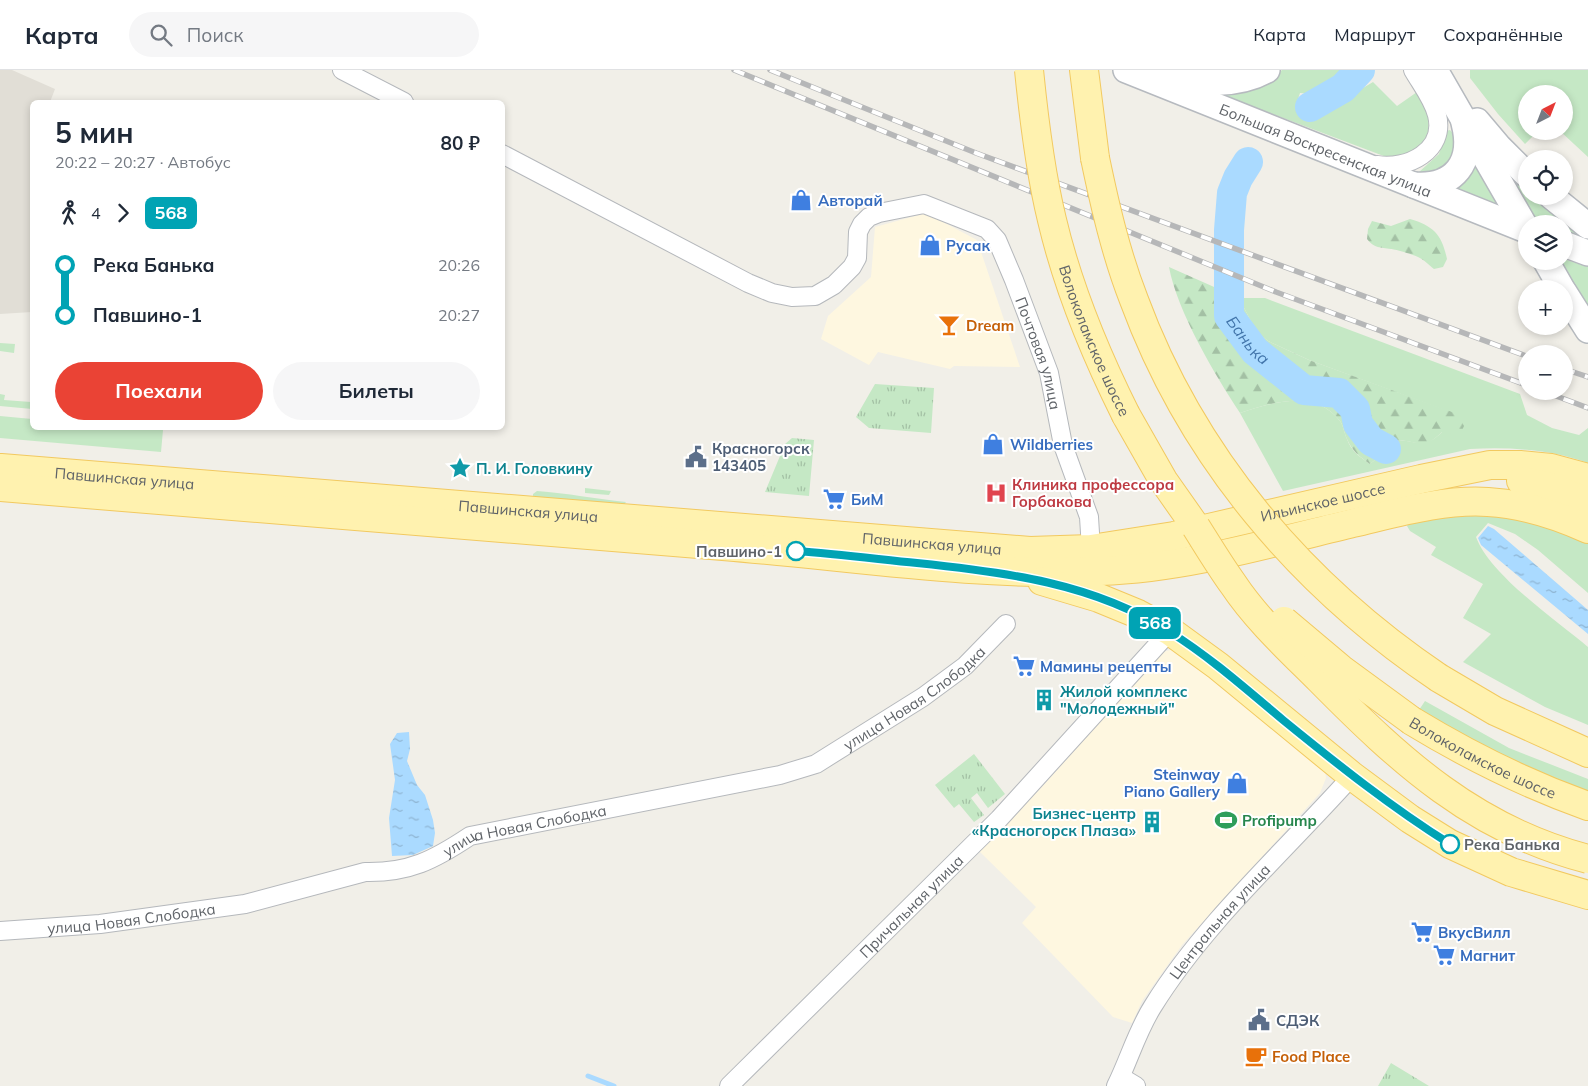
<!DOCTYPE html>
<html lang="ru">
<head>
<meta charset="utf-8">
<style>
  :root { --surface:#fff; --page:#f6f6f7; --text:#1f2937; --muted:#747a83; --line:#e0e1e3; --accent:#ea4335 }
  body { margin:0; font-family:Mulish,sans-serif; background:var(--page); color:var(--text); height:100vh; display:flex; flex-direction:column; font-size:19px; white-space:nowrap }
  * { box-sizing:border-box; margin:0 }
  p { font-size:16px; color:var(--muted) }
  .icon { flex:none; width:28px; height:28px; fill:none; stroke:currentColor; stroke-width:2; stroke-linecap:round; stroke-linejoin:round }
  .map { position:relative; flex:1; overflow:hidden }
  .details { position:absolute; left:30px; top:30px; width:475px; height:330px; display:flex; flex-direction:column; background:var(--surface); border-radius:8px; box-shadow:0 2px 8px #0003 }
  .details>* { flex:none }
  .badge { padding:0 10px; border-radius:8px; font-size:18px; line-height:32px }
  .needle { width:32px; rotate:42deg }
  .tools { position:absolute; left:1518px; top:15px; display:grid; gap:10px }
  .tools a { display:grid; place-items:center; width:55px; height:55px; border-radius:50%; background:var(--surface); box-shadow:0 2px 8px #0003; font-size:25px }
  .map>.badge { position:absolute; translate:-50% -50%; box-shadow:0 0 0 2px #fff }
  .legs { display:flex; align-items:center; gap:8px; height:55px; padding:0 25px; font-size:16px }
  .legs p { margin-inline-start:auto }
  .summary { display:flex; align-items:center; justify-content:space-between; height:85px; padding:0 25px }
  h1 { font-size:28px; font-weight:700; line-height:38px }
  .cta { display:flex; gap:10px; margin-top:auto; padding:10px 25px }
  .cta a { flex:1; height:58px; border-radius:30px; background:var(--accent); color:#fff; font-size:20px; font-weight:700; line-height:58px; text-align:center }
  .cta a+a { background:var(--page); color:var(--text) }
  ul { padding:0 25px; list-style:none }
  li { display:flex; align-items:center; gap:18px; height:50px; font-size:19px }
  li i { display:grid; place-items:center; width:8px; height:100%; margin:0 6px; background:currentColor }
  li i::after { content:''; width:12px; height:12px; margin:-6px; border:4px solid; border-radius:50%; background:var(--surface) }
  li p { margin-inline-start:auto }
  li:first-child i { background:linear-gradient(#0000 50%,currentColor 0) }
  li:last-child i { background:linear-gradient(currentColor 50%,#0000 0) }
  header { display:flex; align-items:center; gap:30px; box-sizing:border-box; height:70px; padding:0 25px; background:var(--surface); border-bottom:1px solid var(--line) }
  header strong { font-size:24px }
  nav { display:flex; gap:28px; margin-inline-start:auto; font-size:18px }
  .search { width:350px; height:45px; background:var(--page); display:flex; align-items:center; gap:12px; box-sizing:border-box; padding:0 18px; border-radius:28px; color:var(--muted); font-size:19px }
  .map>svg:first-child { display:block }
  .commercial { fill:#fef7e0 }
  .education { fill:#e1ded6 }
  .grass { fill:#c5e8c5 }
  .forest { fill:url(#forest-firs) }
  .park { fill:url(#park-tufts) }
  .water { fill:url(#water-ripples) }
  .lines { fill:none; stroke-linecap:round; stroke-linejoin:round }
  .stream { stroke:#aadaff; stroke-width:5 }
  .river { stroke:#aadaff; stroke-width:30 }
  .street-casing { stroke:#b5b8bc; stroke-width:20 }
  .secondary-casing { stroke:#b6babf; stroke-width:28 }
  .primary-casing { stroke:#f2c960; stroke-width:30 }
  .street { stroke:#fff; stroke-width:18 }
  .secondary { stroke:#fff; stroke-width:25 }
  .primary { stroke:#fff2af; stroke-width:28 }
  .rail-casing { stroke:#b6b7b8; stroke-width:5.5 }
  .rail { stroke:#fff; stroke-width:4; stroke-dasharray:11; stroke-linecap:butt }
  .primary-bridge-casing { stroke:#f2c960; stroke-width:30; stroke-linecap:butt }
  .primary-bridge { stroke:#fff2af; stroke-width:28 }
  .line-1-casing { stroke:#fff; stroke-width:11 }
  .line-1 { stroke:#00a3b4; stroke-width:8 }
  .stop-1-dot { fill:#fff; stroke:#00a3b4; stroke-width:2.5 }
  .labels { text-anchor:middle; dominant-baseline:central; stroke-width:4; stroke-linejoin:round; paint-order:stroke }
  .street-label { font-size:15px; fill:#5f6368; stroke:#fff }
  .shop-label { font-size:15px; font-weight:bold; fill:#366cbe; stroke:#fff; text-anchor:start }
  .food-label { font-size:15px; font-weight:bold; fill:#c56008; stroke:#fff; text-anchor:start }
  .service-label { font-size:15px; font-weight:bold; fill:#4e5e75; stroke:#fff; text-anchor:start }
  .culture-label { font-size:15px; font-weight:bold; fill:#0d838f; stroke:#fff; text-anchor:start }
  .health-label { font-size:15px; font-weight:bold; fill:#be3a42; stroke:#fff; text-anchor:start }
  .stop-label { font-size:15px; font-weight:bold; fill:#5f6368; stroke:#fff; text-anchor:end }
  .leisure-label { font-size:15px; font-weight:bold; fill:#27864d; stroke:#fff; text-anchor:start }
  .water-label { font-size:16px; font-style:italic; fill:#4174aa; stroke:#fff }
</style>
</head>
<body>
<header>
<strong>Карта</strong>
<div class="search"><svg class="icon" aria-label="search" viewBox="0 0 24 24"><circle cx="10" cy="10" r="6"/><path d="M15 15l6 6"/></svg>Поиск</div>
<nav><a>Карта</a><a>Маршрут</a><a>Сохранённые</a></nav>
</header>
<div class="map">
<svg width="1588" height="1016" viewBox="0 0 1588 1016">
  <defs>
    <pattern id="forest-firs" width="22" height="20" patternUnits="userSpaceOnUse" patternTransform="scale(1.25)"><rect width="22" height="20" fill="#c5e8c5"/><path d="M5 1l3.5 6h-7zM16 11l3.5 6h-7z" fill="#a3c0a4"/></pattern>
    <pattern id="park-tufts" width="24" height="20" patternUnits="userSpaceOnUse" patternTransform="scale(1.25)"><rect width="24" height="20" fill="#c5e8c5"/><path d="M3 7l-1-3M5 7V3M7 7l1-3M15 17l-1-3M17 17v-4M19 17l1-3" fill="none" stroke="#a3c0a4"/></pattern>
    <pattern id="water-ripples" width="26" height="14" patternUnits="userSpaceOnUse" patternTransform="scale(1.25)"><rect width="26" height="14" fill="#aadaff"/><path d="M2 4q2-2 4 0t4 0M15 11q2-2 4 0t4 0" fill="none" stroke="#8eb4d2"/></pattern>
  </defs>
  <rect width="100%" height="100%" fill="#f1efe8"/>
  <!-- commercial -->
  <path class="commercial" d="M 926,143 L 977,170 L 1020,297 L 954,296 L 950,299 L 878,282 L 869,295 L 821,269 L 828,246 L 871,207 L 875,157 Z
    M 1170,580 L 1176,580 L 1325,700 L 1326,708 L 1320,723 L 1182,875 L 1142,931 L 1132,953 L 1113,947 L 1022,853 L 1036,837 L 979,781 L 1041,718 L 1163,582 Z"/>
  <!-- education -->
  <path class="education" d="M 0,0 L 12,0 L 55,19 L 50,32 L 32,32 L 32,242 L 0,244 Z"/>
  <!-- grass -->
  <path class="grass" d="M 1282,0 L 1347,0 C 1336,15 1319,26 1300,23 L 1298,29 L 1301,35 L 1318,45 L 1373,12 L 1397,36 L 1417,22 C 1438,55 1432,82 1389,88 L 1225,26 L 1226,22 L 1276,5 Z
    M 1470,0 L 1588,0 L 1588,87 L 1560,61 L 1564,61 L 1564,24 L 1526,24 L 1526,61 L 1553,61 L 1546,70 L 1537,62 L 1525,74 L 1498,44 L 1470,8 Z
    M 1450,60 C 1463,73 1452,89 1444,102 L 1420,104 L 1419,102 L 1439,84 L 1446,61 Z
    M 1474,90 L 1506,138 L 1455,119 Z
    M 1504,94 L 1526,116 L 1526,126 L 1537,126 L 1582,165 L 1581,167 L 1564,162 L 1564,154 L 1543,154 L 1530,149 Z
    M 1564,189 L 1588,197 L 1588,249 L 1552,191 L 1564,191 Z
    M 1239,228 L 1265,228 L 1520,324 L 1527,345 L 1552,358 L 1579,365 L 1588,358 L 1588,393 C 1550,379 1510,377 1470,379 L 1283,421 L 1240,343 C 1272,333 1315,318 1340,351 C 1344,357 1344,363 1347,369 C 1351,381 1360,387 1370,394 L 1399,370 C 1418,372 1426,378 1442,362 L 1442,339 L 1309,290 L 1268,271 L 1256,261 Z
    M 0,273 L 15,274 L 14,283 L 0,281 Z
    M 0,324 L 5,325 L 4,330 L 31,332 L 32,327 L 32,339 L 0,336 Z
    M 0,346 L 32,349 L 32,358 L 134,358 L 163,360 L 161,382 L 0,368 Z
    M 585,418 L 611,421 L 609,425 L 585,423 Z
    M 537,421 C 567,423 596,429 626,432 L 622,437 L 533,429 L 533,424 Z
    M 1468,442 L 1524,448 L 1588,471 L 1588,523 L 1538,480 L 1515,464 L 1488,453 L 1476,467 C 1490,505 1556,550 1588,577 L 1588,655 L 1545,637 L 1463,592 L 1491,564 L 1463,548 L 1483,514 L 1431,485 L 1436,477 L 1410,461 L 1407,456 L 1410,452 Z
    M 1425,631 L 1509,678 L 1588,709 L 1588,722 C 1528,700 1473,673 1419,640 Z"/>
  <!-- forest -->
  <path class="forest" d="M 1410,149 C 1434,156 1442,165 1447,189 L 1443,197 L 1434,199 C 1429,195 1423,189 1418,187 C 1415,185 1394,179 1391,179 C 1380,177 1375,179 1367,169 L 1368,159 L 1372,151 L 1391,156 Z
    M 1169,197 L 1239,228 L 1256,261 L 1268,271 L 1309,290 L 1452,342 L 1459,347 L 1464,356 L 1460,365 L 1442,362 C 1424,380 1420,372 1399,370 L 1370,394 C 1360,387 1352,381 1347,369 C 1344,363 1344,357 1340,351 C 1315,318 1272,333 1240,343 C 1215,305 1177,241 1169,197 Z"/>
  <!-- park -->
  <path class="park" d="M 875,314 L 934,318 L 931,363 L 869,358 L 856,347 Z
    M 792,368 L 814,370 L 809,426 L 765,422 L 785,374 Z
    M 974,684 L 1005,724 L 988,738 L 977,723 L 971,728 L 984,745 L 974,752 L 959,734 L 954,738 L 935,715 Z
    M 1391,993 L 1429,1016 L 1378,1016 Z"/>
  <!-- water -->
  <path class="water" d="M 1488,456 L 1494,459 L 1588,540 L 1588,564 L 1481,475 L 1478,468 Z
    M 409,662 L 410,679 L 407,691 L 417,715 L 425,725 L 433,750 L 435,763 L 433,776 L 413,785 L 392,786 L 389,748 L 395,710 L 390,674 L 397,663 Z"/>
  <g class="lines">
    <!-- stream -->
    <path class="stream" d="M 588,1006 L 614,1016"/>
    <!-- river -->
    <g class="river">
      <path d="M 1310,37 L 1343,18 L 1360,0"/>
      <path id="s1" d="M 1248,92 L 1238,108 L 1232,123 L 1229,160 L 1229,246 L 1255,281 L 1304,320 L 1339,323 L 1355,339 L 1358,354 L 1371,371 L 1386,379"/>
    </g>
    <!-- street casing -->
    <g class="street-casing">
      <g id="street">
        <path d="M 342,0 L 404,32"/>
        <path id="s2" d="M 502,84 L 748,213 L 772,223 L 792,227 L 815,226 L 834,215 L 852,197 L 857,188 L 858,162 L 862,154 L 869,147 L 879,143 L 924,134 L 987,159 L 997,170 L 1014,210 L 1049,303 L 1063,375 L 1089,447 L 1091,479"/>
        <path d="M 1377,95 C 1407,100 1446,81 1437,45 C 1433,29 1421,14 1413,0"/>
        <path id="s3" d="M 0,861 L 100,854 L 245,834 L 365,802 C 409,803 434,790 470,766 L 780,705 L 816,694 L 923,627 L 965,596 L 1006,554"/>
        <path d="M 1121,1007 L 1136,1016"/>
        <path id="s4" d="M 729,1016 L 999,749 L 1170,561"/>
        <path id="s5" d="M 1116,1016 C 1129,990 1137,961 1153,936 C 1205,852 1286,780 1352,706"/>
      </g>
    </g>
    <!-- secondary casing -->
    <g class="secondary-casing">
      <g id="secondary">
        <path id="s6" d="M 1126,0 L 1526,160"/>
        <path d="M 1435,0 L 1526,158"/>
        <path d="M 1169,8 C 1201,13 1237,17 1267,0"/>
        <path d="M 1477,51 L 1499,77 L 1526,104"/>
        <path d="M 1414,115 C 1455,118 1474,92 1464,53"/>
        <path d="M 1551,126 L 1588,156"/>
        <path d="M 1564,174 L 1588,183"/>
        <path d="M 1546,191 L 1562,219"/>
        <path d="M 1564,222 L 1588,260"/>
      </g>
    </g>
    <!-- primary casing -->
    <g class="primary-casing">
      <g id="primary">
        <path d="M 1084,0 L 1095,88"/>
        <path d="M 1126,345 L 1163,410 L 1196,457"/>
        <path id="s7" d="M 1,398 L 1030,481 L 1091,479 L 1174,466 L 1421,409 L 1490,395 L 1520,395 L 1551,398 L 1588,408"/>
        <path d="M 1521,411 L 1547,416 L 1588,432"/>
        <path d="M 0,417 C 241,437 482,457 723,476 C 848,486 974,507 1100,501 C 1186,498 1270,473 1353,453 C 1396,443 1443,429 1488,432 C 1522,434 1557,445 1588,459"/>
        <path d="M 1042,511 L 1099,528 L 1138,544 L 1170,561 L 1218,596 L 1352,706 L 1410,749 L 1450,774 L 1511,802 L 1588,825"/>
        <path d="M 1439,608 L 1495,641 L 1588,683"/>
        <path id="s8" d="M 1412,651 C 1468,685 1526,714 1588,736"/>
      </g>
    </g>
    <!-- street -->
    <use href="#street" class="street"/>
    <!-- secondary -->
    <use href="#secondary" class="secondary"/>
    <!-- primary -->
    <use href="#primary" class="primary"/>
    <!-- rail casing -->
    <g class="rail-casing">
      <path id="rail" d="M 734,0 L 1276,222 L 1526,315
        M 770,0 L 976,83 L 1526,286
        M 1564,299 L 1588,307
        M 1543,321 L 1588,338"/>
    </g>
    <!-- rail -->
    <use href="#rail" class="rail"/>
    <!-- primary-bridge casing -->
    <g class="primary-bridge-casing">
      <g id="primary-bridge">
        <path id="s9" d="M 1029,0 C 1034,50 1040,101 1052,150 C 1068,218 1095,283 1126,345"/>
        <path d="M 1095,88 C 1105,136 1116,184 1134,230 C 1192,387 1301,515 1439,608"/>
        <path d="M 1196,457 C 1208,476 1220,496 1233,514 C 1257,550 1290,580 1320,610 C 1400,691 1475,760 1588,789"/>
        <path d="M 1284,551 L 1341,599 L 1412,651"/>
      </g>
    </g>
    <!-- primary-bridge -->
    <use href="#primary-bridge" class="primary-bridge"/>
  </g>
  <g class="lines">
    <!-- line-1 casing -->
    <g class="line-1-casing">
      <path id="line-1" d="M 796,481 C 837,484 877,489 917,493 C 1004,502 1094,513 1170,562 C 1210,587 1246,619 1283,650 C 1337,694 1391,737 1450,774"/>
    </g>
    <!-- line-1 -->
    <use href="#line-1" class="line-1"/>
  </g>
  <!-- icons -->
  <defs>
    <g id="shop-bare" transform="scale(1.725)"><path d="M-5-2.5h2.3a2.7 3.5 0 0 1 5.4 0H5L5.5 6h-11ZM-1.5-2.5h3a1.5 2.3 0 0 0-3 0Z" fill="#3f7fe0" stroke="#fff" stroke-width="2.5" paint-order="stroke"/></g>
    <g id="bar-bare" transform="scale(1.725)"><path d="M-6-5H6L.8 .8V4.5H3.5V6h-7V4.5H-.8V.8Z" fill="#e8710a" stroke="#fff" stroke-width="2.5" paint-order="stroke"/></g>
    <g id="civic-bare" transform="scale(1.725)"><path d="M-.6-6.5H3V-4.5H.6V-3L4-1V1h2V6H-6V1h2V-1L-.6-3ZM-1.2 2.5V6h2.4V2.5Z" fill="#5c6f8a" stroke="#fff" stroke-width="2.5" paint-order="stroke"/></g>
    <g id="sight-bare" transform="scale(1.725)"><path d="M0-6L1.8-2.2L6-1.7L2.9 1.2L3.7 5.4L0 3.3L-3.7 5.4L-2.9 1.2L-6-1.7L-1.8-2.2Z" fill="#0f9aa8" stroke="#fff" stroke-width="2.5" paint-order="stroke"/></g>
    <g id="hospital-bare" transform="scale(1.725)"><path d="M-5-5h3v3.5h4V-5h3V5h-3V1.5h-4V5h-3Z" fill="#e0444e" stroke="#fff" stroke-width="2.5" paint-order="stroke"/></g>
    <g id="supermarket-bare" transform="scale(1.725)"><path d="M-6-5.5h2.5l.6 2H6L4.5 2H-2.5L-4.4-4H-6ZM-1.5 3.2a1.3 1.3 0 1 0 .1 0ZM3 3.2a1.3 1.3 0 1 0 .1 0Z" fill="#3f7fe0" stroke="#fff" stroke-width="2.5" paint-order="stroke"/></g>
    <g id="building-bare" transform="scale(1.725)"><path d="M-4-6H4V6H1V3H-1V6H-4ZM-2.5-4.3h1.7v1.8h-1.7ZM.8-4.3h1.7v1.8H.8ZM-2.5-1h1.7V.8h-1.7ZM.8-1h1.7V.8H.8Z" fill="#0f9aa8" stroke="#fff" stroke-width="2.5" paint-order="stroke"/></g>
    <g id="stadium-bare" transform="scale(1.725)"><path d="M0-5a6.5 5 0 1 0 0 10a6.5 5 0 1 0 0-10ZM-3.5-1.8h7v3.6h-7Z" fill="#2e9e5b" stroke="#fff" stroke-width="2.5" paint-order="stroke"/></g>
    <g id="cafe-bare" transform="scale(1.725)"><path d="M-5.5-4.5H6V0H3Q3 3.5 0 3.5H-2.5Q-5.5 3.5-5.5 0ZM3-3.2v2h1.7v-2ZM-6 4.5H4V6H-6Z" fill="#e8710a" stroke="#fff" stroke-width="2.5" paint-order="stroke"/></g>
  </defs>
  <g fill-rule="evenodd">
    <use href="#shop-bare" x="801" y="130"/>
    <use href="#shop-bare" x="930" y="175"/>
    <use href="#bar-bare" x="949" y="255"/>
    <use href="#shop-bare" x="993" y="374"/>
    <use href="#civic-bare" x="696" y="387"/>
    <use href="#sight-bare" x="460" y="398"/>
    <use href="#hospital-bare" x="996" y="423"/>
    <use href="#supermarket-bare" x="834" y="429"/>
    <use href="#supermarket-bare" x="1024" y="596"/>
    <use href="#building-bare" x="1044" y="630"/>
    <use href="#shop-bare" x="1237" y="713"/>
    <use href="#stadium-bare" x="1226" y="750"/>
    <use href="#building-bare" x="1152" y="752"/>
    <use href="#supermarket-bare" x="1422" y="862"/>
    <use href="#supermarket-bare" x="1444" y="885"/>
    <use href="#civic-bare" x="1259" y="950"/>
    <use href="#cafe-bare" x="1256" y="986"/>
  </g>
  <!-- markers -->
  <g class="stop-1-dot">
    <circle cx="796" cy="481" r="9"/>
    <circle cx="1450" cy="774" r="9"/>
  </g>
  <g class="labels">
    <!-- street labels -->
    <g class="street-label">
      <text stroke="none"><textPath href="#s6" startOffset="215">Большая Воскресенская улица</textPath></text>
      <text stroke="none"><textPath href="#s9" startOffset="280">Волоколамское шоссе</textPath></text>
      <text stroke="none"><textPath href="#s2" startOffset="710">Почтовая улица</textPath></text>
      <text stroke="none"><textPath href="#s7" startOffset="124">Павшинская улица</textPath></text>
      <text stroke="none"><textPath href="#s7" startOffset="1330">Ильинское шоссе</textPath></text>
      <text stroke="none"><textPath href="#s7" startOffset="529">Павшинская улица</textPath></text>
      <text stroke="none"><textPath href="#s7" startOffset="934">Павшинская улица</textPath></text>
      <text stroke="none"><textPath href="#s3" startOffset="956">улица Новая Слободка</textPath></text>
      <text stroke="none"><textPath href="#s8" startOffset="80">Волоколамское шоссе</textPath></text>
      <text stroke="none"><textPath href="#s3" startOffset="538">улица Новая Слободка</textPath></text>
      <text stroke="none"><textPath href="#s4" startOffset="256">Причальная улица</textPath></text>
      <text stroke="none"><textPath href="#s3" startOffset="132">улица Новая Слободка</textPath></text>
      <text stroke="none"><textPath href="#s5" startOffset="196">Центральная улица</textPath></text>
    </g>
    <!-- shop labels -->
    <g class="shop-label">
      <text x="818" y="130">Авторай</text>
      <text x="946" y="175">Русак</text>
      <text x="1010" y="374">Wildberries</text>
      <text x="851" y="429">БиМ</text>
      <text x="1040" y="596">Мамины рецепты</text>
      <text x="1220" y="704" text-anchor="end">Steinway<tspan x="1220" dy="17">Piano Gallery</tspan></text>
      <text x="1438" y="862">ВкусВилл</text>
      <text x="1460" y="885">Магнит</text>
    </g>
    <!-- food labels -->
    <g class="food-label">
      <text x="966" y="255">Dream</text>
      <text x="1272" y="986">Food Place</text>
    </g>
    <!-- service labels -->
    <g class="service-label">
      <text x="712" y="378">Красногорск<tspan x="712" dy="17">143405</tspan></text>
      <text x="1276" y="950">СДЭК</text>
    </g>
    <!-- culture labels -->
    <g class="culture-label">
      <text x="476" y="398">П. И. Головкину</text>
      <text x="1060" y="621">Жилой комплекс<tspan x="1060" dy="17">"Молодежный"</tspan></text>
      <text x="1136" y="743" text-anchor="end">Бизнес-центр<tspan x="1136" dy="17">«Красногорск Плаза»</tspan></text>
    </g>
    <!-- health labels -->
    <g class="health-label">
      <text x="1012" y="414">Клиника профессора<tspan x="1012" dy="17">Горбакова</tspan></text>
    </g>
    <!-- stop labels -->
    <g class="stop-label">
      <text x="782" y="481">Павшино-1</text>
      <text x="1464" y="774" text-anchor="start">Река Банька</text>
    </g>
    <!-- leisure labels -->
    <g class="leisure-label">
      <text x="1242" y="750">Profipump</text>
    </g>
    <!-- water labels -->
    <g class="water-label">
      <text stroke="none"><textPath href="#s1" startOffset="189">Банька</textPath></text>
    </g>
  </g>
</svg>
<div class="tools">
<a><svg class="needle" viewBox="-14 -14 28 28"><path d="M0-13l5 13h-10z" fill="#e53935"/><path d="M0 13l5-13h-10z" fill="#747a83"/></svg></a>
<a><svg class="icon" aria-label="locate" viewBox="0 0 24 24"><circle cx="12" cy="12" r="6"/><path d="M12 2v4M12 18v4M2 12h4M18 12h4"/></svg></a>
<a><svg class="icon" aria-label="layers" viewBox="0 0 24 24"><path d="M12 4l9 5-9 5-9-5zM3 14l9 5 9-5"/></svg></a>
<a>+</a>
<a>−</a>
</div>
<b class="badge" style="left:1155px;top:553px;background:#00a3b4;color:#fff">568</b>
<section class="details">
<div class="summary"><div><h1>5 мин</h1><p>20:22 – 20:27 · Автобус</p></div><b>80 ₽</b></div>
<div class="legs"><svg class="icon" aria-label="walk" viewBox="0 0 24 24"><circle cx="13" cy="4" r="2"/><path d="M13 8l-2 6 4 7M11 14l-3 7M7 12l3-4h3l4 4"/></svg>4<svg class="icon" aria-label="forward" viewBox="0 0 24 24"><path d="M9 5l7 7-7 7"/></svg><b class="badge" style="background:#00a3b4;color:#fff">568</b></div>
<ul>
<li><i style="color:#00a3b4"></i><b>Река Банька</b><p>20:26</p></li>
<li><i style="color:#00a3b4"></i><b>Павшино-1</b><p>20:27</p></li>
</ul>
<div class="cta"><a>Поехали</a><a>Билеты</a></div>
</section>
</div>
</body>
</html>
